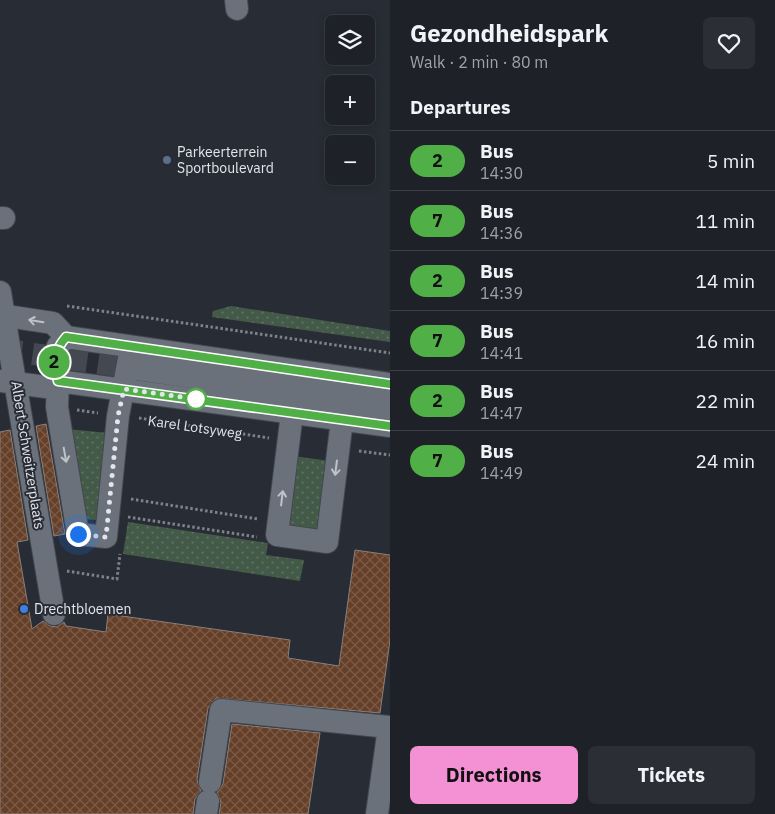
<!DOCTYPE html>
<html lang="en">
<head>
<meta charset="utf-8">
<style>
  :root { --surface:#1e2128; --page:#2b2e34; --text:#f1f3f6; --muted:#a1a3a8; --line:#3c3e45; --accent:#f491d4 }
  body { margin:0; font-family:"IBM Plex Sans",sans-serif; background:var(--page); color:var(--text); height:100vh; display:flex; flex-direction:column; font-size:19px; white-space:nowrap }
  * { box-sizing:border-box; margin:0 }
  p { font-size:16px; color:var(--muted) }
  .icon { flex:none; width:28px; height:28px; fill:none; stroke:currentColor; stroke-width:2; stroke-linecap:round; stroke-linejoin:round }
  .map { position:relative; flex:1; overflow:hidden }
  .side { display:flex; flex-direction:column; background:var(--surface); width:385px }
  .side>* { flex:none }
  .badge { padding:0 10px; border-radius:16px; font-size:18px; line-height:32px }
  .tools { position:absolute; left:325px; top:15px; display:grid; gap:10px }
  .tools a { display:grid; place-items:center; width:50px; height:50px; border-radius:8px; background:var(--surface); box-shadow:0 2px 8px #0003,0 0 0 1px var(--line); font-size:25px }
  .you { position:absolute; width:25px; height:25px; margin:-12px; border:4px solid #fff; border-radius:50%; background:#1a73e8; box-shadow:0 0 0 8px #1a73e833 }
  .map>.badge { position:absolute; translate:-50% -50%; box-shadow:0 0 0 2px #fff }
  h2 { padding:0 20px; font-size:19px; line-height:45px }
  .round { display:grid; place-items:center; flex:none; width:52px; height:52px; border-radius:8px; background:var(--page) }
  .head { display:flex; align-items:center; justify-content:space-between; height:85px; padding:0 20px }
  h1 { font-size:24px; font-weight:800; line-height:38px }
  .button { display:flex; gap:10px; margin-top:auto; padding:10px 20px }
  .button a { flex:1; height:58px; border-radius:8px; background:var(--accent); color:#111; font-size:20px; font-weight:800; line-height:58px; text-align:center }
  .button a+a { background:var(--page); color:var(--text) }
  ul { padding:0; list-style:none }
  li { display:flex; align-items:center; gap:15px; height:60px; padding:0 20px; border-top:1px solid var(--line) }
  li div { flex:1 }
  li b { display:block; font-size:19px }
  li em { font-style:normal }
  li .badge { min-width:55px; font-weight:700; text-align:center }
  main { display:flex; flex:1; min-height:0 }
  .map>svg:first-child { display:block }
  .grass { fill:url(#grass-dots) }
  .building { fill:url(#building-cross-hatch); stroke:#8b7f79 }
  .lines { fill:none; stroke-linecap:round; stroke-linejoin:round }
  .minor-tunnel { stroke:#444850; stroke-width:22; stroke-dasharray:22 11; stroke-linecap:butt }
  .minor-casing { stroke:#42474e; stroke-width:24 }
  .path { stroke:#7f828a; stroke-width:3; stroke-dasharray:2.5 2.5; stroke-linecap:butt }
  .minor { stroke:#6b717b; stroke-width:22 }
  .oneway { stroke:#bec2c9 }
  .line-casing { stroke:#fff; stroke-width:11 }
  .line { stroke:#50af46; stroke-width:8 }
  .walk { stroke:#e2e5eb; stroke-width:5; stroke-dasharray:0 9 }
  .service-dot { fill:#5c6f8a; stroke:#282c35; stroke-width:2 }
  .stop-dot { fill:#fff; stroke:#50af46; stroke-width:2.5 }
  .shop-dot { fill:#3f7fe0; stroke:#282c35; stroke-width:2 }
  .labels { text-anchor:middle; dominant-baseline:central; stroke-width:4; stroke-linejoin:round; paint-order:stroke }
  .poi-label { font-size:14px; fill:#e2e5eb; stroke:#282c35; text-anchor:start }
  .street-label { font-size:14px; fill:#e2e5eb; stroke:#282c35 }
</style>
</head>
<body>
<main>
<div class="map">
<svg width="390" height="814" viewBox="0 0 390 814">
  <defs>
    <pattern id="grass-dots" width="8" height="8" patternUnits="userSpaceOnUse" patternTransform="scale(1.25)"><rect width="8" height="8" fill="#445a49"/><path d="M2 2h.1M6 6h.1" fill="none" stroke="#5f7263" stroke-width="1.8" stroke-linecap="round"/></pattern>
    <pattern id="building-cross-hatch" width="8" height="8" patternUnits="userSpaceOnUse" patternTransform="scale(1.25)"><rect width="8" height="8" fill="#653f28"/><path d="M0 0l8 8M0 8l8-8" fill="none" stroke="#7b5b47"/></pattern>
  </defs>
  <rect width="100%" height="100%" fill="#282c35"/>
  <!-- grass -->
  <path class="grass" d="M 231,306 L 390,331 L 390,342 L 212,317 L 213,311 Z
    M 67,429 L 108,433 L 96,520 L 82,519 Z
    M 293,456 L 330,461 L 320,532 L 283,527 Z
    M 128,522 L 268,543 L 266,555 L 304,560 L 300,581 L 123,554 Z"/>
  <!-- building -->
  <path class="building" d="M 46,424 L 65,534 L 54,536 L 36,426 Z
    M 10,430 L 28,540 L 17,542 L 32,629 L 43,621 L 50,626 L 57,627 L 64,622 L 66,626 L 106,632 L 108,614 L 290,640 L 288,658 L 339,666 L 355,550 L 390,555 L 390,640 L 380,713 L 216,698 L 208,708 L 197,780 L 201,791 L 195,799 L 193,814 L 0,814 L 0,432 Z
    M 232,724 L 320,733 L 308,814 L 219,814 L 221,803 L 217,792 L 223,784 Z"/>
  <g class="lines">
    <!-- minor-tunnel -->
    <path class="minor-tunnel" d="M 0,349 L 137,369"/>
    <!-- minor casing -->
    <g class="minor-casing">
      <path id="minor" d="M 236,0 L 237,9
        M 0,218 L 4,218
        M 0,292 L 54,614
        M 0,315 L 53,323 L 66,337 L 390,384
        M 66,337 L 58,346 L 54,358 L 58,381 L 57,407 L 78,534 L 106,537 L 118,416 L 131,348
        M 137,369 L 390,405
        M 0,381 L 46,387 L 58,381 L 390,426
        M 292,413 L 277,535 L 327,542 L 342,420
        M 210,782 L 221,710 L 389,727 L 377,814
        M 206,814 L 208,801"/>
    </g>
    <!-- path -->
    <path class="path" d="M 67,306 L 390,353
      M 77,410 L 98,413
      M 139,418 L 269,438
      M 359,451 L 390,455
      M 131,499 L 258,519
      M 128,517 L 257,537
      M 67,571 L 117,579 L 120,554"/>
    <!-- minor -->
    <use href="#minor" class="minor"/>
  </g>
  <!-- one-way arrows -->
  <defs><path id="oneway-shaft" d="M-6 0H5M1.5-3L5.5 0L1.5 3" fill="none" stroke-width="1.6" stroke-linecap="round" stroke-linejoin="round" transform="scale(1.25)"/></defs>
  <g class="oneway">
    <use href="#oneway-shaft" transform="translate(36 321) rotate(-171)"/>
    <use href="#oneway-shaft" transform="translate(65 455) rotate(80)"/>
    <use href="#oneway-shaft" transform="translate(336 468) rotate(97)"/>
    <use href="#oneway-shaft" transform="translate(282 498) rotate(-83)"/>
  </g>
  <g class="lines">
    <!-- line casing -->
    <g class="line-casing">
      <path id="line" d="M 390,384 L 66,337 C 54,351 52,363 58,381 L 390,426"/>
    </g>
    <!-- line -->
    <use href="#line" class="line"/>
    <!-- walk -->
    <path class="walk" d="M 78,534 L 106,537 L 118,416 L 124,389 L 196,399"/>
  </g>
  <!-- markers -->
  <circle class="service-dot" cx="167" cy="160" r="5"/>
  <circle class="stop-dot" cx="196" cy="399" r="10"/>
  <circle class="shop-dot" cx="24" cy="609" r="5"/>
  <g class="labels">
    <!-- poi labels -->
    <g class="poi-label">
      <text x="177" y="152">Parkeerterrein<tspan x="177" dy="16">Sportboulevard</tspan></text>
      <text x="34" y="609">Drechtbloemen</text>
    </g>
    <!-- street labels -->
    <g class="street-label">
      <text transform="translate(195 427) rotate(8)">Karel Lotsyweg</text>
      <text transform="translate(28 455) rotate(81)">Albert Schweitzerplaats</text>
    </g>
  </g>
</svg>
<div class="tools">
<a><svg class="icon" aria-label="layers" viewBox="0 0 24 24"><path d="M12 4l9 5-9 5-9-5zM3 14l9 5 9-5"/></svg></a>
<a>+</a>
<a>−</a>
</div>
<div class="you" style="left:78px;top:534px"></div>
<b class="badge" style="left:54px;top:362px;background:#50af46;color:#111">2</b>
</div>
<section class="side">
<div class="head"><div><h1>Gezondheidspark</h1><p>Walk · 2 min · 80 m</p></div><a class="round"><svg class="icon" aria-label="heart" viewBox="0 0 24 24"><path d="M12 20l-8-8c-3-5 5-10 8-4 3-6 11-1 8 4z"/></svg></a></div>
<h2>Departures</h2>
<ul>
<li><span class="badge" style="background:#50af46;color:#111">2</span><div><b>Bus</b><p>14:30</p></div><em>5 min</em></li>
<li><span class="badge" style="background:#50af46;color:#111">7</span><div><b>Bus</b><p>14:36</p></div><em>11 min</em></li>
<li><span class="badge" style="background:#50af46;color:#111">2</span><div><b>Bus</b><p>14:39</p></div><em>14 min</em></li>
<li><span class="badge" style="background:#50af46;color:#111">7</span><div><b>Bus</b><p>14:41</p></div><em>16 min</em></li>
<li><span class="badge" style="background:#50af46;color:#111">2</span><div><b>Bus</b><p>14:47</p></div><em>22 min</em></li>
<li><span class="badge" style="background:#50af46;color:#111">7</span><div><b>Bus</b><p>14:49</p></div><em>24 min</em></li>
</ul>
<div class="button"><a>Directions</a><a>Tickets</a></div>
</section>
</main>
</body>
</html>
